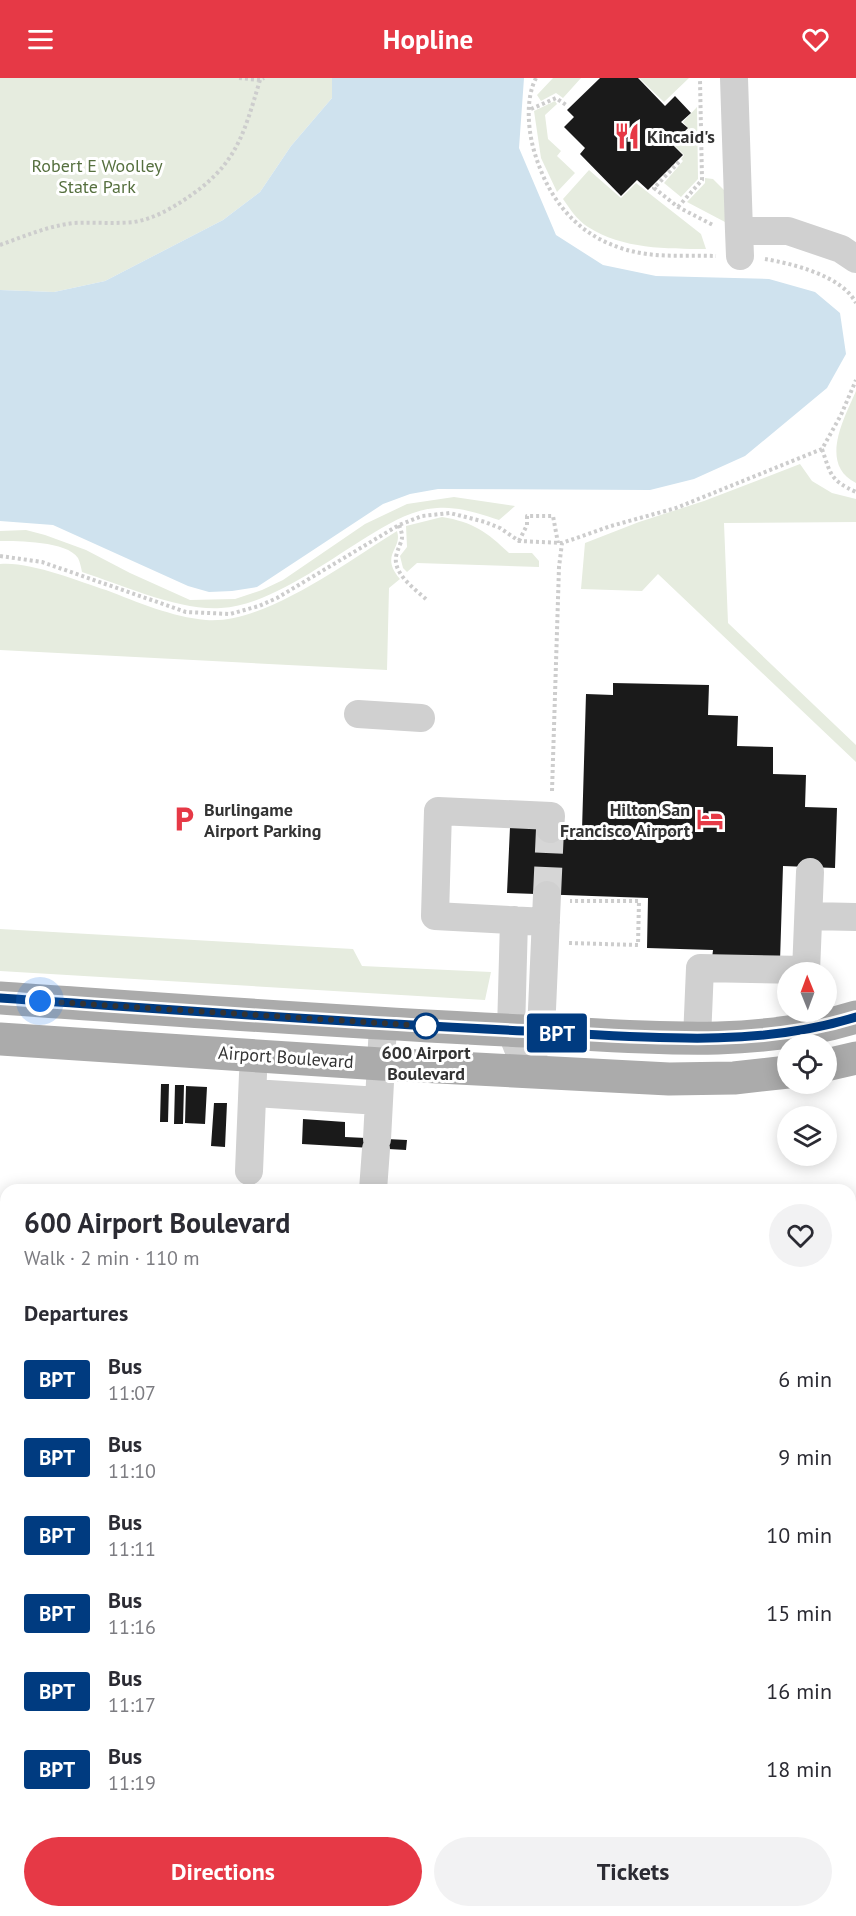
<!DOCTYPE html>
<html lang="en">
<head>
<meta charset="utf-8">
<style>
  :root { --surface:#fff; --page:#f2f2f3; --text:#2b2b33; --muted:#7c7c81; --accent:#e63946 }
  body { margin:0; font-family:"PT Sans",sans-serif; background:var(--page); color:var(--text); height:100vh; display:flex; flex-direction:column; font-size:22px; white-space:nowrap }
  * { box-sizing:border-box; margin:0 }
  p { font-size:20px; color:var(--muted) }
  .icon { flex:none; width:33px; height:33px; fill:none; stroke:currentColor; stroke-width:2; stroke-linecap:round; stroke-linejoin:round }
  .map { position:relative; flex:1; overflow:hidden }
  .panel { position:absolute; left:0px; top:1106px; width:856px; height:734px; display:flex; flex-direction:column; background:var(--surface); border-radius:18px 18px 0 0; box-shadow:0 3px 15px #0003 }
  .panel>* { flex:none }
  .badge { padding:0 12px; border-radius:4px; font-size:21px; line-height:39px }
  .needle { width:39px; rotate:359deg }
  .fabs { position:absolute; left:777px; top:884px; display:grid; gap:12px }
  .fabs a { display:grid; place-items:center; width:60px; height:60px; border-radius:50%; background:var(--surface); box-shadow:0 3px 15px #0003; font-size:30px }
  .you { position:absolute; width:30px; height:30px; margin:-15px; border:4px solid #fff; border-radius:50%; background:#1a73e8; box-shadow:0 0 0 9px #1a73e833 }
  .map>.badge { position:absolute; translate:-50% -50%; box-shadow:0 0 0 3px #fff }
  h2 { padding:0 24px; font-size:22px; line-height:54px }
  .round { display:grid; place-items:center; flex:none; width:63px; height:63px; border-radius:32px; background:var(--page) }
  .headline { display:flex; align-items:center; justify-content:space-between; height:102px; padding:0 24px }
  h1 { font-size:28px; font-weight:700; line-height:45px }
  .button { display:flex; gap:12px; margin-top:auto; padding:12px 24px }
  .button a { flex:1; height:69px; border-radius:36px; background:var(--accent); color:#fff; font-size:24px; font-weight:700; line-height:69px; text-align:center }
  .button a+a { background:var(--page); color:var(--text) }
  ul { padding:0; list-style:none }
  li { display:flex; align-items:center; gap:18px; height:78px; padding:0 24px }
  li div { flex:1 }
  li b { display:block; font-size:22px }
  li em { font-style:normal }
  li .badge { min-width:66px; font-weight:700; text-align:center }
  header { display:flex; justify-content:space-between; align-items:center; height:78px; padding:0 24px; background:var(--accent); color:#fff; font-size:27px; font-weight:700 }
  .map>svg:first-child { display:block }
  .green { fill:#e6ecdf }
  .water { fill:#cfe2ee }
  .building { fill:#1a1a1a }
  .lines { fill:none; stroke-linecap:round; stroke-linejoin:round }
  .minor-tunnel { stroke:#d6d6d6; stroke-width:28; stroke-dasharray:28 14; stroke-linecap:butt }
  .path { stroke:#cdcdcd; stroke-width:4; stroke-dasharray:3 3; stroke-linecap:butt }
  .minor { stroke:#d0d0d0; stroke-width:28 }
  .major { stroke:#ababab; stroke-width:33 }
  .line-casing { stroke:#fff; stroke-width:14 }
  .line { stroke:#003b80; stroke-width:9 }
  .walk { stroke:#333; stroke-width:6; stroke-dasharray:0 10.8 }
  .stop-dot { fill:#fff; stroke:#003b80; stroke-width:3 }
  .labels { text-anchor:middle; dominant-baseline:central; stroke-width:6; stroke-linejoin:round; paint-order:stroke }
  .poi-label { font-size:18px; font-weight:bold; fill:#333; stroke:#fff; text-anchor:start }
  .park-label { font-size:18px; fill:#56703f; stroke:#fff }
  .stop-label { font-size:18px; font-weight:bold; fill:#333; stroke:#fff }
  .street-label { font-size:18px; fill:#333; stroke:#fff }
</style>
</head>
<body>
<header><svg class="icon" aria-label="menu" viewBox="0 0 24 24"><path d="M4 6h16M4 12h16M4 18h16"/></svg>Hopline<svg class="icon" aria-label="heart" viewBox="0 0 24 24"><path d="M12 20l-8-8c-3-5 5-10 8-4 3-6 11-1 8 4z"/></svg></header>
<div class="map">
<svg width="856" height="1838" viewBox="0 0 856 1838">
  <rect width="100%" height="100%" fill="#fff"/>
  <!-- green -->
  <path class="green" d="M 0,0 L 332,0 L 332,20 L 291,68 L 260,114 L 223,142 L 105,203 L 54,214 L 0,212 Z
    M 553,0 L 581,0 L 563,20 L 556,15 L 541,23 L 537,17 Z
    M 639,0 L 689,0 L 664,24 Z
    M 555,23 L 557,26 L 545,37 L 548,61 L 561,73 L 557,78 L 575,95 L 557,114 L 541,80 L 534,33 Z
    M 697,29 L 698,101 L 681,119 L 664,105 L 683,83 L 681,81 L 684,77 L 673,66 L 689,51 L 683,44 Z
    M 589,92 L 621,120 L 636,105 L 701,156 L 706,171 C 667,171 622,171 588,149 C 577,142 570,131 563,121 Z
    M 705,100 L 713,101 L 725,113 L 725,144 L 687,124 L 705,105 Z
    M 856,313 L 856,405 C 818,386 845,339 856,313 Z
    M 800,386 L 812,403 L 832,415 L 856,421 L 856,444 L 724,445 L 728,545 L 856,667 L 856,684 L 658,496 L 642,513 L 581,511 L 585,465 L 639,444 L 704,423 Z
    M 454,419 L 515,428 L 499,442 C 480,436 458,428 437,430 C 414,431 394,443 375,454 C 331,480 272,527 221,530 C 179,533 122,507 82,494 C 81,489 80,484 78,480 C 67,463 18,463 0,463 L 0,453 L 26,452 L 45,457 L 86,472 L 130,495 L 190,522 L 235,521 L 262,512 L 283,502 L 365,446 L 407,426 Z
    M 442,439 C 473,444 487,454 509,475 L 532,475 L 539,483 L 539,489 L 417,485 L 407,494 L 403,490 L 400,478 L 407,469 L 406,448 Z
    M 397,453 C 403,472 379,476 400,501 L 389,510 L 387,592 L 0,572 L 0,486 C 29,483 78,503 106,512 C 137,524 172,539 206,542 C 264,547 348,483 397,453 Z
    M 0,851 L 353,871 L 362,888 L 491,894 L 485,922 L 0,893 Z"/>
  <!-- water -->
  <path class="water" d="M 332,0 L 524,0 L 519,70 L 556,157 L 603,187 L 656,198 L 769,201 L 815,214 L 840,235 L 846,276 L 827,310 L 745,378 L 694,401 L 650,412 L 438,411 L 410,416 L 383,426 L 257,509 L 232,513 L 209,514 L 188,508 L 53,447 L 0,443 L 0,212 L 54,214 L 105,203 L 223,142 L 260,114 L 291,68 L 332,20 Z
    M 0,1276 L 6,1276 L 6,1797 L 0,1797 Z
    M 851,1327 L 856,1327 L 856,1804 L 850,1804 Z"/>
  <!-- building -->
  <path class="building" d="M 600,0 L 638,0 L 665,28 L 675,18 L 691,35 L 681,44 L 688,50 L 672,66 L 683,77 L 648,112 L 637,102 L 621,118 L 580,76 L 585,70 L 564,49 L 574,39 L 567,32 Z
    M 613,605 L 709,607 L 708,637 L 738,638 L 737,668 L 773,669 L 773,696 L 806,697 L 805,729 L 837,730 L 835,790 L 783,788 L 780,883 L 712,881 L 713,872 L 647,870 L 648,820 L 507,815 L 510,749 L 582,752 L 586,616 L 613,617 Z
    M 161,1006 L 169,1006 L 168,1044 L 160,1044 Z
    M 175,1007 L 184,1007 L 183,1046 L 174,1046 Z
    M 186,1008 L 207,1009 L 205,1046 L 185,1045 Z
    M 214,1025 L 227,1025 L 225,1069 L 211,1068 Z
    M 303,1041 L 345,1044 L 345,1059 L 407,1062 L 406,1072 L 302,1066 Z"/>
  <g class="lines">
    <!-- minor-tunnel -->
    <path class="minor-tunnel" d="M 547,817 L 550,751"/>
    <!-- path -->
    <path class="path" d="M 239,0 L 260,2 L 264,0
      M 536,0 C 525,21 528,54 535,76 C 552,132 589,168 647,176 C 669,179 693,177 716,178
      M 531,31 L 556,20 L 566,27
      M 679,84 L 654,110 L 678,129 L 713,147
      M 678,129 L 702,102 L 700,2
      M 0,167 C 25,158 48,148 74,145 C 94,144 114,146 134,144 C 152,141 169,132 184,122 C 236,88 243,59 260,2
      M 765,181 C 794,186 842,198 856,225
      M 822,371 C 831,397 830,402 856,414
      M 399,447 C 405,462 401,461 397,475 C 390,494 415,511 427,522
      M 519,463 L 527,447 L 527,438 L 553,438 L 558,465
      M 0,478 L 42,484 L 186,534 L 230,536 L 259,528 L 277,520 L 399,447 L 422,438 L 450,435 L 485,444 L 500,450 L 519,463 L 562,465 L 611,448 L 676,430 L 822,371 L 841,337 L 856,302
      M 552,713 L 559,489 L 562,465
      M 569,865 L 638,867 L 639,823 L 570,823
      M 0,1258 L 6,1258
      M 850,1301 L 856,1301"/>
    <!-- minor -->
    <path class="minor" d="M 734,0 L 739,153 L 788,153 L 841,171 L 856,181
      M 739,153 L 740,178
      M 358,636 L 421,640
      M 809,838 L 856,839
      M 514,842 L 511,953 L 519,973
      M 546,844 L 435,838 L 438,733 L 551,738 L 550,751
      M 806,894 L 810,794
      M 697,961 L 700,890 L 806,892
      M 527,993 L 541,954 L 547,817
      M 253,1015 L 379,1023
      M 377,1061 L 383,947
      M 249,1093 L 253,996
      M 373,1112 L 376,1071"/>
    <!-- major -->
    <path class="major" d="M 0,920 C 175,932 351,945 526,953 C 634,958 751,972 856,939
      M 0,961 L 381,986 L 669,1001 L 734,1000 L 788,994
      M 826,987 L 856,980"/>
  </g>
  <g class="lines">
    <!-- line casing -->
    <g class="line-casing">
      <path id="line" d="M 0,920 C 175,932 351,945 526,953 C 635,958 750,972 856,939"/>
    </g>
    <!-- line -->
    <use href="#line" class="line"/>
    <!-- walk -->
    <path class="walk" d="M 40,923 L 426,948"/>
  </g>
  <!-- icons -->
  <defs>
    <g id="restaurant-bare" transform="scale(2.07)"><path d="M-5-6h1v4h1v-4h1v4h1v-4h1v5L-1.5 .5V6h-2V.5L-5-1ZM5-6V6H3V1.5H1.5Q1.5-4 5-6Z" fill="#e63946" stroke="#fff" stroke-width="2.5" paint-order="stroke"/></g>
    <g id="parking-bare" transform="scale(2.07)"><path d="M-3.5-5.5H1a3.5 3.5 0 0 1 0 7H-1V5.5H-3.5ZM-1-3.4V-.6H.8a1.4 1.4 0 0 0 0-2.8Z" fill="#e63946" stroke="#fff" stroke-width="2.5" paint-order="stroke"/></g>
    <g id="hotel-bare" transform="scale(2.07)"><path d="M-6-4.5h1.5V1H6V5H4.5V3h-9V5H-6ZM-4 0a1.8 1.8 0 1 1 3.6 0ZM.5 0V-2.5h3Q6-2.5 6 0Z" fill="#e63946" stroke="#fff" stroke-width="2.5" paint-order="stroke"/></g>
  </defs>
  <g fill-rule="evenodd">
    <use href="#restaurant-bare" x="627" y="58"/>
    <use href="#parking-bare" x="184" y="741"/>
    <use href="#hotel-bare" x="710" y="741"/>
  </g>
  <!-- markers -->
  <circle class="stop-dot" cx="426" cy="948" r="12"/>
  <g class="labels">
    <!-- poi labels -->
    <g class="poi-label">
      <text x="647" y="58">Kincaid's</text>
      <text x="204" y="731">Burlingame<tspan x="204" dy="21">Airport Parking</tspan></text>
      <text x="690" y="731" text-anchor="end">Hilton San<tspan x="690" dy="21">Francisco Airport</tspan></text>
    </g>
    <!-- park labels -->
    <g class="park-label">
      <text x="97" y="87">Robert E Woolley<tspan x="97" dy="21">State Park</tspan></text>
    </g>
    <!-- stop labels -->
    <g class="stop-label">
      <text x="426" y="974">600 Airport<tspan x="426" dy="21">Boulevard</tspan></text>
    </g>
    <!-- street labels -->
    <g class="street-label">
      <text transform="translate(286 979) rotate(4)">Airport Boulevard</text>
    </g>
  </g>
</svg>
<div class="fabs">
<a><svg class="needle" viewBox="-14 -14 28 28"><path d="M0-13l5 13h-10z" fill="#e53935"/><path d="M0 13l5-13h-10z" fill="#7c7c81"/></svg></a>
<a><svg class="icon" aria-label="locate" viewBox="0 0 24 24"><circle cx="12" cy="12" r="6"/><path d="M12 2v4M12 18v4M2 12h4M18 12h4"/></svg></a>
<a><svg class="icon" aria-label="layers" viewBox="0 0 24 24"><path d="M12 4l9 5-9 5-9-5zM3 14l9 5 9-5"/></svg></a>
</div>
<div class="you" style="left:40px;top:923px"></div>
<b class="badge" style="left:557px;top:955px;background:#003b80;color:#fff">BPT</b>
<section class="panel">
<div class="headline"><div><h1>600 Airport Boulevard</h1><p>Walk · 2 min · 110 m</p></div><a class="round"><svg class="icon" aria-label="heart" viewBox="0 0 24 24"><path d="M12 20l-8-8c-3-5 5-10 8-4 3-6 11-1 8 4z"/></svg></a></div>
<h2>Departures</h2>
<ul>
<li><span class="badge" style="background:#003b80;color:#fff">BPT</span><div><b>Bus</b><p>11:07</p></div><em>6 min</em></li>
<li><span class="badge" style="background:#003b80;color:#fff">BPT</span><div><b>Bus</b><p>11:10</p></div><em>9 min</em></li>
<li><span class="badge" style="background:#003b80;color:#fff">BPT</span><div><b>Bus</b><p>11:11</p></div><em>10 min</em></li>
<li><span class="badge" style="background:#003b80;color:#fff">BPT</span><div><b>Bus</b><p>11:16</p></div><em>15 min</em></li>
<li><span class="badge" style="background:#003b80;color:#fff">BPT</span><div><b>Bus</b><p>11:17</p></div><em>16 min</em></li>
<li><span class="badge" style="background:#003b80;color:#fff">BPT</span><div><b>Bus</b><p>11:19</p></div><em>18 min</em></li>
</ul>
<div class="button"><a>Directions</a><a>Tickets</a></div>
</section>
</div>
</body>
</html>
